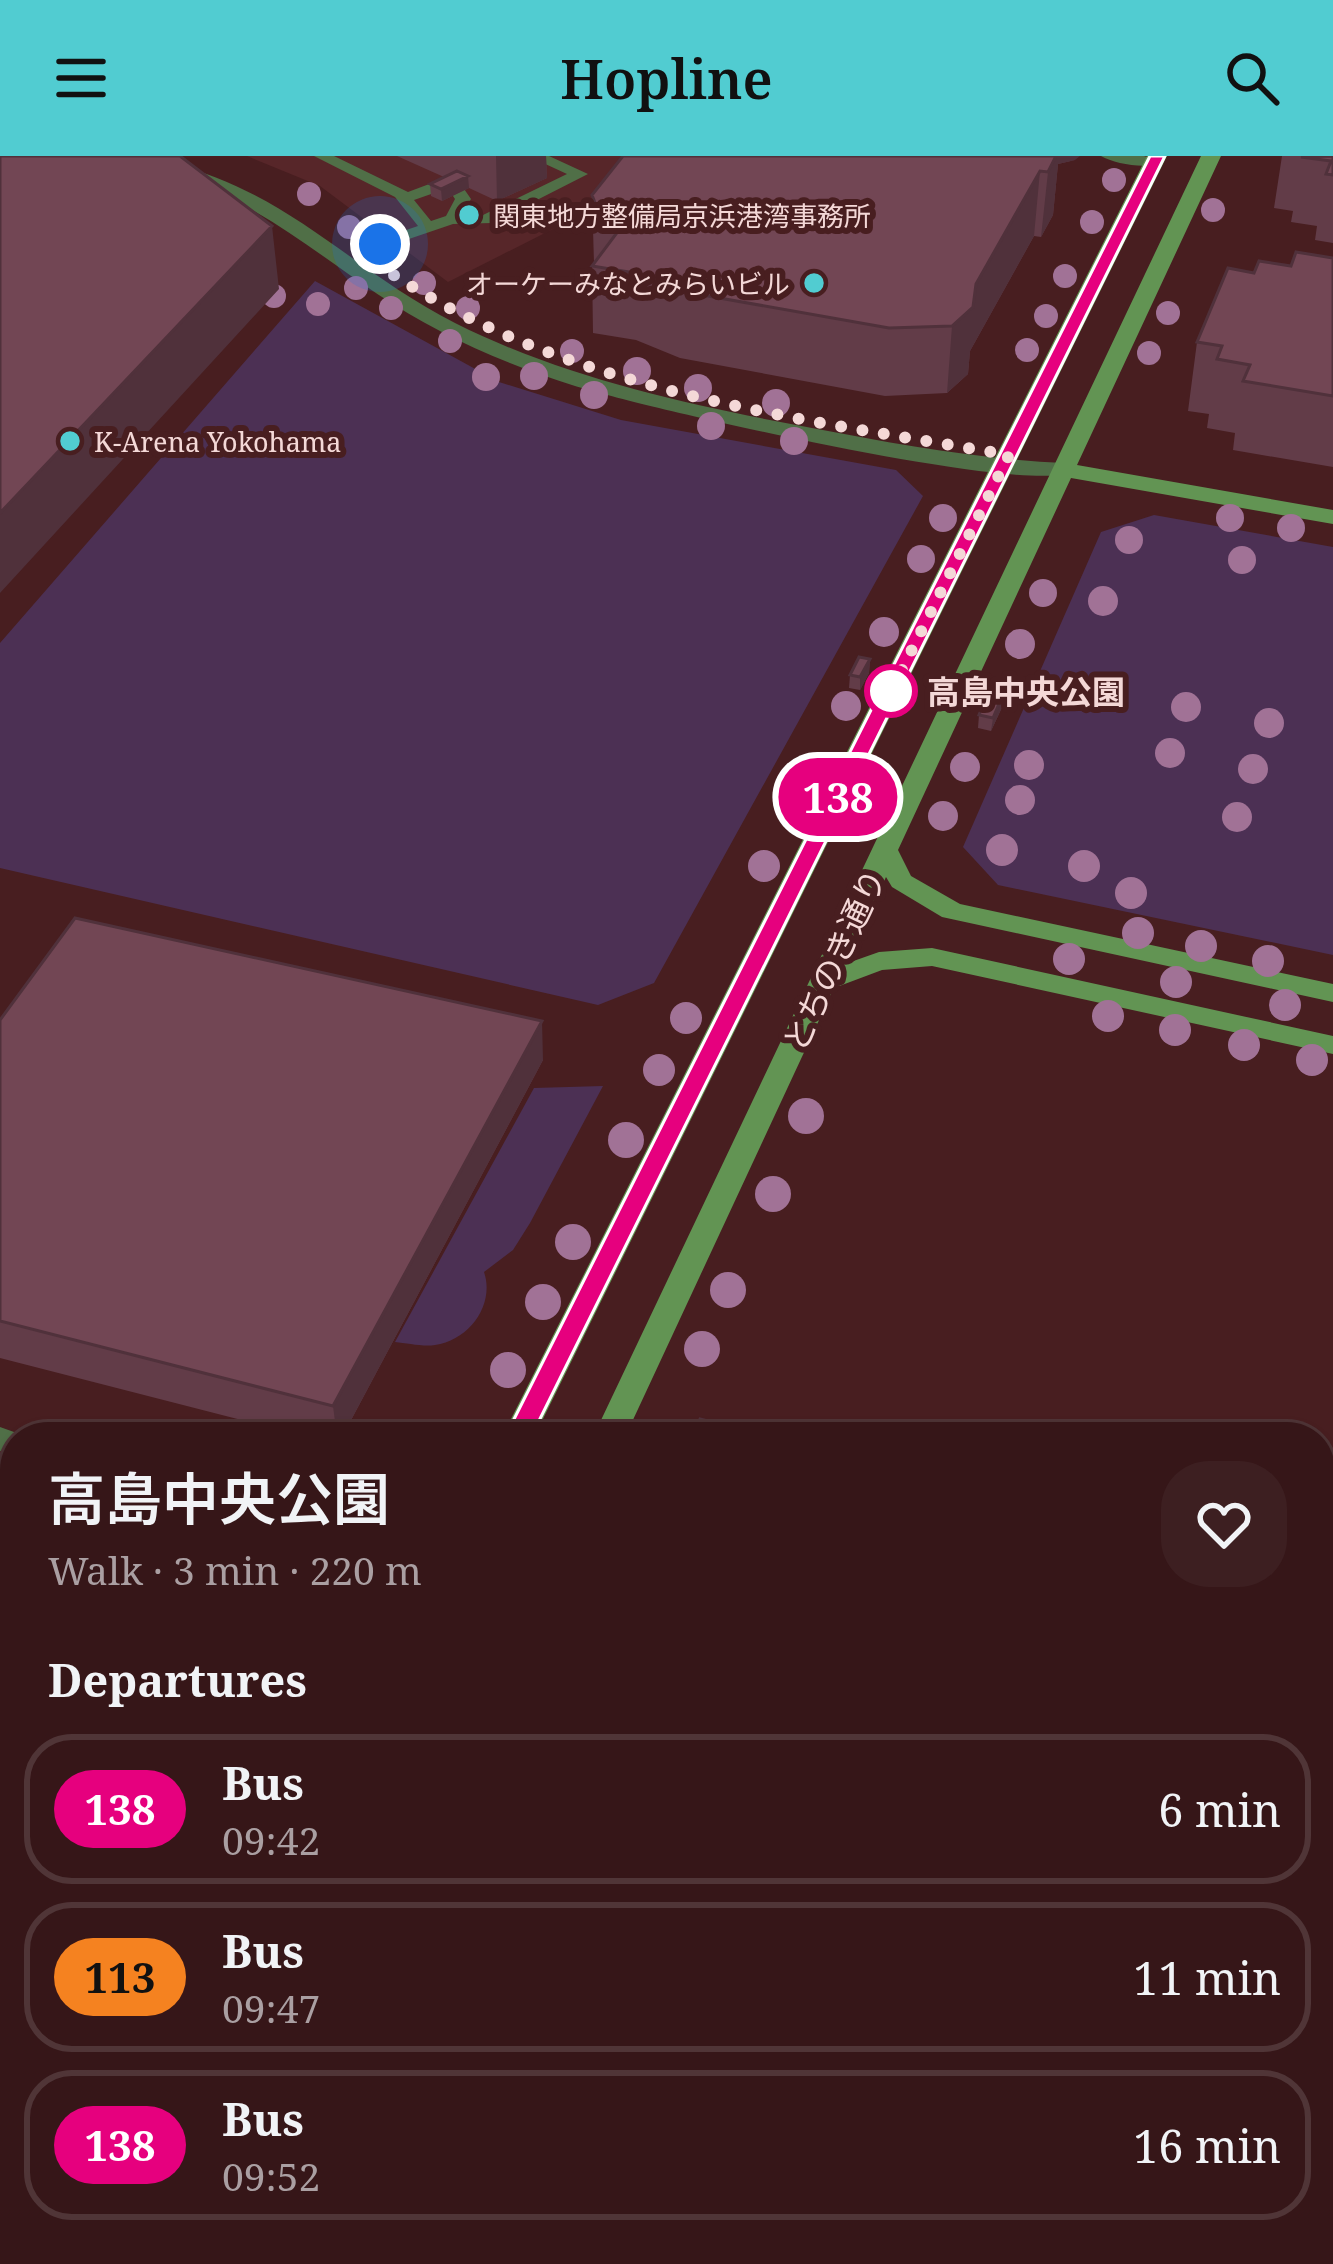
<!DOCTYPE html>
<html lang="en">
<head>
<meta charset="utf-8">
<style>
  :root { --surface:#361618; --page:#3d1f21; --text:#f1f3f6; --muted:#aa9fa2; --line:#503537; --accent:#51ccd1 }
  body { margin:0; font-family:"Noto Serif","Noto Sans JP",serif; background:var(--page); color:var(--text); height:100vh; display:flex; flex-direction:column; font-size:45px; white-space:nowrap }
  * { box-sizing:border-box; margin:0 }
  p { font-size:39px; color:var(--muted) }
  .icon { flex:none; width:66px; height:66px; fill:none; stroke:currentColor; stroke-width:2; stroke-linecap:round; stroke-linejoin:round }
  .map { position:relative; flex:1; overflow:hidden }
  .sheet { position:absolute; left:0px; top:1266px; width:1335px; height:843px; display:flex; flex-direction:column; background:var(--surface); border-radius:48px 48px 0 0; box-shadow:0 3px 9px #0004,0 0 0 3px var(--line) }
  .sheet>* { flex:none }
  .badge { padding:0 24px; border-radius:39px; font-size:42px; line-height:78px }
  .you { position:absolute; width:60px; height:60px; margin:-30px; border:9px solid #fff; border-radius:50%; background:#1a73e8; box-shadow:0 0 0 18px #1a73e833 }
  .map>.badge { position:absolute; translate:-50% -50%; box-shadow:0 0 0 6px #fff }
  h2 { padding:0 48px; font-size:45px; line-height:108px }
  .round { display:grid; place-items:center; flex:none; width:126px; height:126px; border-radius:48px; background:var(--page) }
  .overview { display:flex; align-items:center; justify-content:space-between; height:204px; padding:0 48px }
  h1 { font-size:57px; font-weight:600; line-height:90px }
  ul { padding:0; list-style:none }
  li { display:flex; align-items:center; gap:36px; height:150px; margin:0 24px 18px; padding:0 24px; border:6px solid var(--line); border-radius:48px }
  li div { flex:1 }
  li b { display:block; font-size:45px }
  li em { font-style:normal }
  li .badge { min-width:132px; font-weight:700; text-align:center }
  header { display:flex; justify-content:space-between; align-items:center; height:156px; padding:0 48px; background:var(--accent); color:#111; font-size:54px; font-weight:600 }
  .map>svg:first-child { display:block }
  .built { fill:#572629 }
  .green { fill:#4c3054 }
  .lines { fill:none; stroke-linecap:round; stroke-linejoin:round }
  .lane { fill:#506f47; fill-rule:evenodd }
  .street { fill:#506f47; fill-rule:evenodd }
  .secondary { fill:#629453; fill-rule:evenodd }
  .tree { fill:#a17296 }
  .wall { fill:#623c48 }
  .shaded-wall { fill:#50313b }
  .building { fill:#724654; stroke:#50313b; stroke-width:3 }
  .line { fill:#e6007e; stroke:#fff; stroke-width:3 }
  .walk { stroke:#f4d8d7; stroke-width:12; stroke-dasharray:0 21.6 }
  .poi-dot { fill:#51ccd1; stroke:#481e20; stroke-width:4.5 }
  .stop-dot { fill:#fff; stroke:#e6007e; stroke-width:6 }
  .labels { text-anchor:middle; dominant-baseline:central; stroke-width:12; stroke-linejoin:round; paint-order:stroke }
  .far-poi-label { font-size:27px; fill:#f4d8d7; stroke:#481e20; text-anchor:start }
  .stop-label { font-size:33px; font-weight:bold; fill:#f4d8d7; stroke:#481e20; text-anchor:start }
  .street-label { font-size:33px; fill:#f4d8d7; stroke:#481e20 }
</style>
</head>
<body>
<header><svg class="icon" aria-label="menu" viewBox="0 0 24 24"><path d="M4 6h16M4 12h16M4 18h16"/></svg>Hopline<svg class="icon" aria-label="search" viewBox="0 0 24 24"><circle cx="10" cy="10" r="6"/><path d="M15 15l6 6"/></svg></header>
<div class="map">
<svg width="1333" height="2108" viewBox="0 0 1333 2108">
  <rect width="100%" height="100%" fill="#481e20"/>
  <!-- built -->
  <path class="built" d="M 247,0 L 692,0 L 695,1 L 448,126 L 320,30 Z"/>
  <!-- green -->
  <path class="green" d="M 315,125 L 499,226 L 621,264 L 896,314 L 923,340 L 654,827 L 598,849 L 0,712 L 0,487 Z
    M 1154,359 L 1333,391 L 1333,799 L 998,729 L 963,691 L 1101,376 Z
    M 603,930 L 530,1067 L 513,1094 L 484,1116 C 495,1148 470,1184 435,1189 C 423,1191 407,1187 395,1186 L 534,932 Z"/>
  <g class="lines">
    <!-- lane -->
    <path class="lane" d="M 314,0 L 334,0 L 408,36 L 432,27 L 462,30 L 471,43 L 462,59 L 483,59 L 567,18 L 528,0 L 549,0 L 588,18 L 492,67 L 453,68 L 359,100 L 353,98 L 353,92 L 418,70 L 395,41 ZM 434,37 L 451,37 L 455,43 L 446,60 L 431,65 L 414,44 Z
      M 1101,0 L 1144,0 L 1162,6 C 1148,14 1115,8 1101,0 Z"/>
    <!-- street -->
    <path class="street" d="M 171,7 C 290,37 351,114 455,167 C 567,223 689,249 812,272 C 895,288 979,303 1064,307 L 1075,314 C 1040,344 638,250 575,230 C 529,215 483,198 440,175 C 341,125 275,47 164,17 L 161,13 Z
      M 0,1271 L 28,1281 L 15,1281 L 15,1299 L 0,1295 Z
      M 0,1307 L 15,1311 L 15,1337 L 0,1333 Z
      M 999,2094 L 1039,2094 L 1036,2108 L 996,2108 Z"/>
    <!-- secondary -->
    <path class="secondary" d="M 1147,0 L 1167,0 L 534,1281 L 502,1281 Z
      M 1201,0 L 1221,0 L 1077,309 L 1333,354 L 1333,368 L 1071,322 L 898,694 L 911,720 L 960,748 L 1333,828 L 1333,846 L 942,761 L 892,731 L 886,721 L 845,808 L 879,796 L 932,792 L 1333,880 L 1333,898 L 932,810 L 882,814 L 834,832 L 625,1281 L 593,1281 Z
      M 90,2094 L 131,2094 L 125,2108 L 84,2108 Z
      M 205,2094 L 246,2094 L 240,2108 L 199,2108 Z"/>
  </g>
  <!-- trees -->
  <g class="tree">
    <circle cx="1114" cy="24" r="12"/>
    <circle cx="309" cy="38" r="12"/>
    <circle cx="1213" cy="54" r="12"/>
    <circle cx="1092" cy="66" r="12"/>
    <circle cx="349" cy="71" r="12"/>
    <circle cx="1065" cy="120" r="12"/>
    <circle cx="424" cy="127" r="12"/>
    <circle cx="356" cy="132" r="12"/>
    <circle cx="274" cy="140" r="12"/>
    <circle cx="318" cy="148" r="12"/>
    <circle cx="391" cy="152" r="12"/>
    <circle cx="468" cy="152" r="12"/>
    <circle cx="1168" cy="157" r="12"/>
    <circle cx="1046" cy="160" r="12"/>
    <circle cx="450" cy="185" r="12"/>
    <circle cx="1027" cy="194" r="12"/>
    <circle cx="572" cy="195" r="12"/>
    <circle cx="1149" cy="197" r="12"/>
    <circle cx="637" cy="215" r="14"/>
    <circle cx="534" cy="220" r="14"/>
    <circle cx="486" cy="221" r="14"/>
    <circle cx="698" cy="232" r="14"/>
    <circle cx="594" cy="239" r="14"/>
    <circle cx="776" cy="247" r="14"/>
    <circle cx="711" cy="270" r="14"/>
    <circle cx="794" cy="285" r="14"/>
    <circle cx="943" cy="362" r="14"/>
    <circle cx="1230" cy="362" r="14"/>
    <circle cx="1291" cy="372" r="14"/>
    <circle cx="1129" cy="384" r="14"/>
    <circle cx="921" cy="403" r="14"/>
    <circle cx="1242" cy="404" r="14"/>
    <circle cx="1043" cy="437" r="14"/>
    <circle cx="1103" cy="445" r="15"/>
    <circle cx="884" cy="476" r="15"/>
    <circle cx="1020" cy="488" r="15"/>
    <circle cx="846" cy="550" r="15"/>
    <circle cx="1186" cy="551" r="15"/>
    <circle cx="1269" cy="567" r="15"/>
    <circle cx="1170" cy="597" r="15"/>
    <circle cx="1029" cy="609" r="15"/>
    <circle cx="965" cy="611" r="15"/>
    <circle cx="1253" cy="613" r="15"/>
    <circle cx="1020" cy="644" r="15"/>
    <circle cx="943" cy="660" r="15"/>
    <circle cx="1237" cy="661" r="15"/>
    <circle cx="1002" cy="694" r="16"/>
    <circle cx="764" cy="710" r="16"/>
    <circle cx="1084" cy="710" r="16"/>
    <circle cx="1131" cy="737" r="16"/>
    <circle cx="1138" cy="777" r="16"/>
    <circle cx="1201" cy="790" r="16"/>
    <circle cx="1069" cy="803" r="16"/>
    <circle cx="1268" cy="805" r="16"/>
    <circle cx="1176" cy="826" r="16"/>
    <circle cx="1285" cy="849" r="16"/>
    <circle cx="1108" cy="860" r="16"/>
    <circle cx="686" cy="862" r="16"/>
    <circle cx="1175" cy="874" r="16"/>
    <circle cx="1244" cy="889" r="16"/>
    <circle cx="1312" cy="904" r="16"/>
    <circle cx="659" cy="914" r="16"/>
    <circle cx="806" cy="960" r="18"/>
    <circle cx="626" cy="984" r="18"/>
    <circle cx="773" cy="1038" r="18"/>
    <circle cx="573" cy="1086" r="18"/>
    <circle cx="728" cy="1134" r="18"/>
    <circle cx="543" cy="1146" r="18"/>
    <circle cx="702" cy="1193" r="18"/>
    <circle cx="508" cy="1214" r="18"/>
  </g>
  <!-- wall -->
  <path class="wall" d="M 397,0 L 546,0 L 547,22 L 497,45 L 469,32 L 442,45 L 431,40 L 430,28 L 444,21 Z
    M 1282,0 L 1333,0 L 1333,87 L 1315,84 L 1317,70 L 1291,66 L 1293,55 L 1274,52 Z
    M 1075,4 L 1058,8 L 1053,59 L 1041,81 L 1034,80 L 970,195 L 968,218 L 947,237 L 885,240 L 680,202 L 636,184 L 593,177 L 592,110 L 594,107 L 592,39 Z
    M 1333,102 L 1333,311 L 1233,294 L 1235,277 L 1207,272 L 1209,258 L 1188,255 L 1197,186 L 1254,117 Z
    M 870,503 L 869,517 L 860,534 L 849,532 L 850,519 Z
    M 1006,531 L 1005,545 L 991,575 L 978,572 L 979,559 Z
    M 0,864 L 543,904 L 342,1281 L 308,1281 L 0,1202 Z"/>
  <!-- shaded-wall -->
  <path class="shaded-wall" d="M 496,0 L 546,0 L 547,22 L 497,45 Z
    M 1022,0 L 1080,0 L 1075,4 L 1058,8 L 1053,59 L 1041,81 L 1048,16 Z
    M 1040,15 L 1034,80 L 970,195 L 968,218 L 947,237 L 952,170 Z
    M 468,20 L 469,32 L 442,45 L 441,33 Z
    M 272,70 L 279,133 L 0,437 L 0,357 Z
    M 870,503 L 869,517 L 860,534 L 860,521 Z
    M 1006,531 L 1005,545 L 991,575 L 993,562 Z
    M 542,865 L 543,904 L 342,1281 L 337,1281 L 333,1250 Z
    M 12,1366 L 15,1378 L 15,1453 L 0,1404 L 0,1376 Z
    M 15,1890 L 15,2009 L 0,2045 L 0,1925 Z
    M 978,2094 L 986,2094 L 982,2108 L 975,2108 Z"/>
  <!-- building -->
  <path class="building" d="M 0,0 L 180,0 L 272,70 L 0,357 Z
    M 623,0 L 1056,0 L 1048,16 L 1040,15 L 976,128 L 973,151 L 952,170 L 889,172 L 680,135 L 635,117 L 592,110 L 628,62 L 599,57 L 592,39 Z
    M 1333,0 L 1333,19 L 1326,18 L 1331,5 L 1301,1 Z
    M 457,15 L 468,20 L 441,33 L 430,28 Z
    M 1296,96 L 1333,102 L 1333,240 L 1243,225 L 1250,209 L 1217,203 L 1222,190 L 1197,186 L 1228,112 L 1254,117 L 1259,105 L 1291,110 Z
    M 859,501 L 870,503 L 860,521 L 850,519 Z
    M 992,528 L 1006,531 L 993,562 L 979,559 Z
    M 75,762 L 542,865 L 333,1250 L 0,1165 L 0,864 Z
    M 700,1263 L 770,1281 L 692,1281 Z
    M 0,1361 L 12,1366 L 0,1376 Z
    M 0,1384 L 15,1394 L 15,1890 L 0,1925 Z
    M 335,2094 L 978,2094 L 975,2108 L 329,2108 Z"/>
  <!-- line -->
  <path class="line" d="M 1150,0 L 1165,0 L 531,1281 L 518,1291 L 509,1288 L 505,1281 Z"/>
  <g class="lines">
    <!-- walk -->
    <path class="walk" d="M 380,88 L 359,95 C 546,234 786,260 1009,299 L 883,552 L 891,535"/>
  </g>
  <!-- markers -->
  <g class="poi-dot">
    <circle cx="469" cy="59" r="12"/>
    <circle cx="814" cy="127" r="12"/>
    <circle cx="70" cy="285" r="12"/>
  </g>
  <circle class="stop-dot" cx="891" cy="535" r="24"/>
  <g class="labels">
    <!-- far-poi labels -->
    <g class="far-poi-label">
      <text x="493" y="59">関東地方整備局京浜港湾事務所</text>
      <text x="790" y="127" text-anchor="end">オーケーみなとみらいビル</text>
      <text x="94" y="285">K-Arena Yokohama</text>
    </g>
    <!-- stop labels -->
    <g class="stop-label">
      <text x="927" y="535">高島中央公園</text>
    </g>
    <!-- street labels -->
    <g class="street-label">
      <text transform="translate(834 804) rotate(-65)">とちのき通り</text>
    </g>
  </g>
</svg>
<div class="you" style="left:380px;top:88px"></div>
<b class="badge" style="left:838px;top:641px;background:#e6007e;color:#fff">138</b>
<section class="sheet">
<div class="overview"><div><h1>高島中央公園</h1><p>Walk · 3 min · 220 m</p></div><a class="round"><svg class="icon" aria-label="heart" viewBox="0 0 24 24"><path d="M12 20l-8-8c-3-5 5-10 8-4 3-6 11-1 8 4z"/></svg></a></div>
<h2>Departures</h2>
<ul>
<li><span class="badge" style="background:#e6007e;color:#fff">138</span><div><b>Bus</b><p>09:42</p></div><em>6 min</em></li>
<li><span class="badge" style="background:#f58220;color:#111">113</span><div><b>Bus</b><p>09:47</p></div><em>11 min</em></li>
<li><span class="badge" style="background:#e6007e;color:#fff">138</span><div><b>Bus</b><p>09:52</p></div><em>16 min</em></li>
</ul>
</section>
</div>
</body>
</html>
